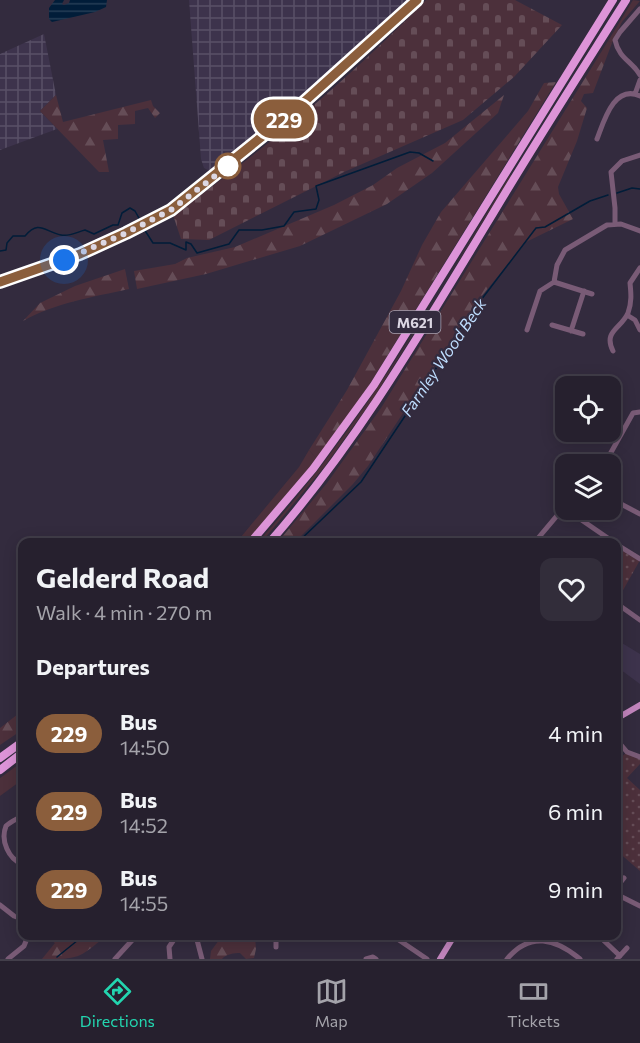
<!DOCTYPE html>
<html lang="en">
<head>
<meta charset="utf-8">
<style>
  :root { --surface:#26202e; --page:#322d3a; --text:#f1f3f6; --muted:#a4a3aa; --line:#423e4a; --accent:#23d5af }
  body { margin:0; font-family:Commissioner,sans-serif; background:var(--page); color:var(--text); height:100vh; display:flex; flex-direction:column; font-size:22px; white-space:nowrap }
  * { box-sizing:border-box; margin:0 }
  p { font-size:20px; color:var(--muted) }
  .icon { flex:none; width:33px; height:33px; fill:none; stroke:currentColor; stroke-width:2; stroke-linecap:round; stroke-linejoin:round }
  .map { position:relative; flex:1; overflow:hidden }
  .sheet { position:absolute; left:18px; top:538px; width:603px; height:402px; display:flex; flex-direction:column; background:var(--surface); border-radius:12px; box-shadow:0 3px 15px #0003,0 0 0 2px var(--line) }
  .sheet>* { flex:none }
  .badge { padding:0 12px; border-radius:20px; font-size:21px; line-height:39px }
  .buttons { position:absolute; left:555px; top:376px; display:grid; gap:12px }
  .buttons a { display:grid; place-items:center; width:66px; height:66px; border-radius:12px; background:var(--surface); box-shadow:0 3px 15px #0003,0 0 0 2px var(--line); font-size:30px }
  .you { position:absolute; width:30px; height:30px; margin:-15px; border:4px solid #fff; border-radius:50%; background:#1a73e8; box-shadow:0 0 0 9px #1a73e833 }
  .map>.badge { position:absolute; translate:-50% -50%; box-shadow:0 0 0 3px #fff }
  h2 { padding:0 18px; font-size:22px; line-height:54px }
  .round { display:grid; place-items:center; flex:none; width:63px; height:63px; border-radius:12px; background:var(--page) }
  .head { display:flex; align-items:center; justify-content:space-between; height:102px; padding:0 18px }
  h1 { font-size:28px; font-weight:700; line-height:45px }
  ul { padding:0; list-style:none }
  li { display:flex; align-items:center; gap:18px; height:78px; padding:0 18px }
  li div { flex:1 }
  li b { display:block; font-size:22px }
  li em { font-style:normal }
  li .badge { min-width:66px; font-weight:700; text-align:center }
  .menu { display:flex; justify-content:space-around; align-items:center; height:84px; border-top:2px solid var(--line); background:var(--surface); font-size:16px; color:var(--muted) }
  .menu a { display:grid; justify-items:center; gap:3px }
  .menu .active { color:var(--accent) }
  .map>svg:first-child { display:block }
  .built { fill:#3d334c }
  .industrial { fill:url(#industrial-grid) }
  .grass { fill:#4c303b }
  .forest { fill:url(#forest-firs) }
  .cemetery { fill:url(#cemetery-stones) }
  .park { fill:url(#park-dots) }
  .water { fill:url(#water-rules) }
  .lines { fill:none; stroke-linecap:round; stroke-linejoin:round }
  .stream { stroke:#011d39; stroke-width:1.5 }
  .minor { stroke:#795b76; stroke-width:5 }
  .major { stroke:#c184bc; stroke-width:6 }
  .highway { stroke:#dd94d8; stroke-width:8 }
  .line-casing { stroke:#fff; stroke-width:14 }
  .line { stroke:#8b5e3c; stroke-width:9 }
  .walk { stroke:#dcd7e3; stroke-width:6; stroke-dasharray:0 10.8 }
  .stop-dot { fill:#fff; stroke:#8b5e3c; stroke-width:3 }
  .labels { text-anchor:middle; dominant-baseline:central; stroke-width:4.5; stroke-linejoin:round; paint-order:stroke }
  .shield { fill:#332b3e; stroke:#a9a3b2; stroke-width:1.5 }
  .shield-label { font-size:14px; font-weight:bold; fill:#dcd7e3 }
  .water-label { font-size:16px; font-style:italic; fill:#beddfe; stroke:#332b3e }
</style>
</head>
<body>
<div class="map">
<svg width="640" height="959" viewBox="0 0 640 959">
  <defs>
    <pattern id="industrial-grid" width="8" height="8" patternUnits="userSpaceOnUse" patternTransform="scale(1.5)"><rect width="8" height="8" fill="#3d334c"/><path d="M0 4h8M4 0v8" fill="none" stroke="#585066"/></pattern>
    <pattern id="forest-firs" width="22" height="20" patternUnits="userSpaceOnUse" patternTransform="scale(1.5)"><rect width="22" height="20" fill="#4c303b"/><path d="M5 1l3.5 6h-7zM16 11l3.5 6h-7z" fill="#654d57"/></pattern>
    <pattern id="cemetery-stones" width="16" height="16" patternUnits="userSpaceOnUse" patternTransform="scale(1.5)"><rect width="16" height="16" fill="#4c303b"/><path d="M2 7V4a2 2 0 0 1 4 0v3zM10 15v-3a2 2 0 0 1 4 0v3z" fill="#654d57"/></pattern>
    <pattern id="park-dots" width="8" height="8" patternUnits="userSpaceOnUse" patternTransform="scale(1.5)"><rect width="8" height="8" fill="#4c303b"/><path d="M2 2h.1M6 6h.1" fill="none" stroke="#654d57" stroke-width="1.8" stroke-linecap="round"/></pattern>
    <pattern id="water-rules" width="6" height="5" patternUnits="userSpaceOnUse" patternTransform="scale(1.5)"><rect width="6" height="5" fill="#011d39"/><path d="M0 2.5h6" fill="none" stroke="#253d56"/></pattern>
  </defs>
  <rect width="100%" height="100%" fill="#332b3e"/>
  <!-- built -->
  <path class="built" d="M 617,640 L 640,654 L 640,684 L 617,667 Z"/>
  <!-- industrial -->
  <path class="industrial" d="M 189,0 L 410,0 L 344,62 L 262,131 L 214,171 L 210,171 L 204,168 L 201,159 Z
    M 44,34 L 56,95 L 40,111 L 57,129 L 0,150 L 0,54 Z"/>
  <!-- grass -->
  <path class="grass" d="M 633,0 L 640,1 L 622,22 L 612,43 L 608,41 Z
    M 510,175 L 511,176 L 373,399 L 325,466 L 261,543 L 257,543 C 358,432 433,302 510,175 Z
    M 309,450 L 317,459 L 251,537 L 246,543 L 236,543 L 299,467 Z
    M 22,762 L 22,780 L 0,796 L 0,778 Z"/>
  <!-- forest -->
  <path class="forest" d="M 608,41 L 612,43 L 593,93 L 584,94 L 581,101 L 587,108 L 577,141 L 558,187 L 559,194 L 573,219 L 526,242 L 476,303 L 368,466 L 353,484 L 294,543 L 277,543 L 327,483 L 381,408 Z
    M 556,82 L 368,387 L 317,459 L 309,450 L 347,390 L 401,291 L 422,245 L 441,212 L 528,111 L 544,83 Z
    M 56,95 L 63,122 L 151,100 L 153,106 L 160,113 L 155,118 L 148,108 L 135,111 L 135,124 L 118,125 L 118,139 L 103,140 L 109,172 L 99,172 L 40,111 Z
    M 504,95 L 498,113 L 432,173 L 387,204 L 300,246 L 206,274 L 137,289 L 134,271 L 175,264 L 187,258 L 235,247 L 334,205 L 373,185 L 397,168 L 445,143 Z
    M 125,269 L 129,289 C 93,297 55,303 23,321 L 40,303 L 75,286 Z
    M 22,711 L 22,730 L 0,745 L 0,728 Z
    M 44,936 L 106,936 C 78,959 79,959 42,959 L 55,943 Z
    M 222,936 L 255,936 L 256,949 L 254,958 L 246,959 L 240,953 C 234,953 226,954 222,959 L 210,959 L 211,951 Z"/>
  <!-- cemetery -->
  <path class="cemetery" d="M 426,0 L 515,0 L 562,25 L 514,77 L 463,120 L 344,172 L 209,240 L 181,239 L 173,215 C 262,152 350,78 426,0 Z"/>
  <!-- park -->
  <path class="park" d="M 616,544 L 640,560 L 617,601 L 616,601 Z
    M 627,752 L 640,757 L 640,764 L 627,778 L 640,790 L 640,871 L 617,851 L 617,761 Z"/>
  <!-- water -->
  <path class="water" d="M 55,0 L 64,0 L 62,4 L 64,5 L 69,3 L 70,0 L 107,0 L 106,7 L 95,12 L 52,22 L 49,19 L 49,8 Z"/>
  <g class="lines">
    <!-- stream -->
    <path class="stream" d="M 617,193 L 632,188 L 640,189
      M 144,229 L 153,243 L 170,243 L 186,250 L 186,242 L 191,244 L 197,253 L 229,244 L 239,230 L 262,230 L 284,226 L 294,212 L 316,209 L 319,200 L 316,186 L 410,152 L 419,153 L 433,161
      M 0,251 L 6,250 L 7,243 L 13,236 L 25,236 C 39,219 45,232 61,235 C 69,237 77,232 85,230 L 94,234 L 113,225 L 118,225 L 122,213 L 130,208 L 135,211 L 140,220
      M 297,543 L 361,482 L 425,386 L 465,321 L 536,228 L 545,227 L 590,201 L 608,195
      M 57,957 L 83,936"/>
    <!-- minor -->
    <path class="minor" d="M 640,9 L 620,32 L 615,40 C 619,59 632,61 640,75
      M 635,94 L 640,80
      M 597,139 C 604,121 614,84 640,96
      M 615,223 L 615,208 L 611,172 L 622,161 L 640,155
      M 554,282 L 592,294
      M 627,315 L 635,320 L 640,330
      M 552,325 L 583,334
      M 527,330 L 540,291 L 554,282 L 557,265 L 565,250 L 607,225 L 621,224 L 640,231
      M 571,331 L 584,291
      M 613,351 C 603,331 621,329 628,313 C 632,302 631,293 630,283 L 640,268
      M 604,465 L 633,413 L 640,412
      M 619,503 L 640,514
      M 567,510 L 615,543
      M 534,543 L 566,505
      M 616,544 L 640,559
      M 616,603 L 640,620
      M 616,739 L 627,752 L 640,757
      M 22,816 C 17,819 10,822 6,826 C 0,841 9,859 22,864
      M 616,888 L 624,878
      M 616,894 L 640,906
      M 0,905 L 14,916 L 22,919
      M 196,936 L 202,959
      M 276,936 L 276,947
      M 393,936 L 427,959
      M 599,936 L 620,956
      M 8,959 L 24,946 L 28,936
      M 115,959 L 136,936
      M 170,959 L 169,947 L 173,941
      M 366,959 L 373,957 L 376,959
      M 507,959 C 530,931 556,939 580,959
      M 617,959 L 627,948"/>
    <!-- major -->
    <path class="major" d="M 0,282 L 79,254 L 171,210 L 295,110 L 417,0
      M 616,719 L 640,705
      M 440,959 L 454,936"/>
    <!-- highway -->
    <path class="highway" d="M 250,543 L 313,469 L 374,385 L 613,0
      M 269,543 C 356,444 421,332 489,220 C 533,146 580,73 626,0
      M 0,758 L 22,742
      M 0,770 L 22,753"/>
  </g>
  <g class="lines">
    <!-- line casing -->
    <g class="line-casing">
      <path id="line" d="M 0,282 L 80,254 L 126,233 L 171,210 L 295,110 L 417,0"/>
    </g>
    <!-- line -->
    <use href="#line" class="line"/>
    <!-- walk -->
    <path class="walk" d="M 64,260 L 126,233 L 171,210 L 228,166"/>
  </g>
  <!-- markers -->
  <circle class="stop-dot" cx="228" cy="166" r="12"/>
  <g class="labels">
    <!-- shield labels -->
    <rect class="shield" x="389.5" y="311" width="51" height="22" rx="4.5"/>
    <g class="shield-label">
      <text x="415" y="322">M621</text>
    </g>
    <!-- water labels -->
    <g class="water-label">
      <text transform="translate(443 357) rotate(-56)">Farnley Wood Beck</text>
    </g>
  </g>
</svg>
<div class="buttons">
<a><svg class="icon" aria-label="locate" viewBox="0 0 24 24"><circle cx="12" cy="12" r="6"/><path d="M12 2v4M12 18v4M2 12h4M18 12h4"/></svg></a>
<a><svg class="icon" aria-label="layers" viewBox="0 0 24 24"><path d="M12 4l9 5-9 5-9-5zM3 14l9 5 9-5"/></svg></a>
</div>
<div class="you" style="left:64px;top:260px"></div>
<b class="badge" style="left:284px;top:119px;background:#8b5e3c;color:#fff">229</b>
<section class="sheet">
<div class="head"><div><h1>Gelderd Road</h1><p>Walk · 4 min · 270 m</p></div><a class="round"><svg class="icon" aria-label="heart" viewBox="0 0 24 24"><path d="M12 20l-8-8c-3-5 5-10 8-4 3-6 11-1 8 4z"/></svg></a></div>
<h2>Departures</h2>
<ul>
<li><span class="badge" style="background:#8b5e3c;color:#fff">229</span><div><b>Bus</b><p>14:50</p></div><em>4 min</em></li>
<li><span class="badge" style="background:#8b5e3c;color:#fff">229</span><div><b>Bus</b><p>14:52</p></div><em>6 min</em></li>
<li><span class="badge" style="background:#8b5e3c;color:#fff">229</span><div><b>Bus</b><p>14:55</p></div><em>9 min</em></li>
</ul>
</section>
</div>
<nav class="menu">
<a class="active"><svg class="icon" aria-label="directions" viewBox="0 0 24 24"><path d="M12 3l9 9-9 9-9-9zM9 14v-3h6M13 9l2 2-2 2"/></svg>Directions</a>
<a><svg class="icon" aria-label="map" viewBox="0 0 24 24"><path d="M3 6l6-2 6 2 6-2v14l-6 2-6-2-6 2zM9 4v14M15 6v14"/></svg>Map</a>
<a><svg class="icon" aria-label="tickets" viewBox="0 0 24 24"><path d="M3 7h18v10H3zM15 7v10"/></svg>Tickets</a>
</nav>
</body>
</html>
